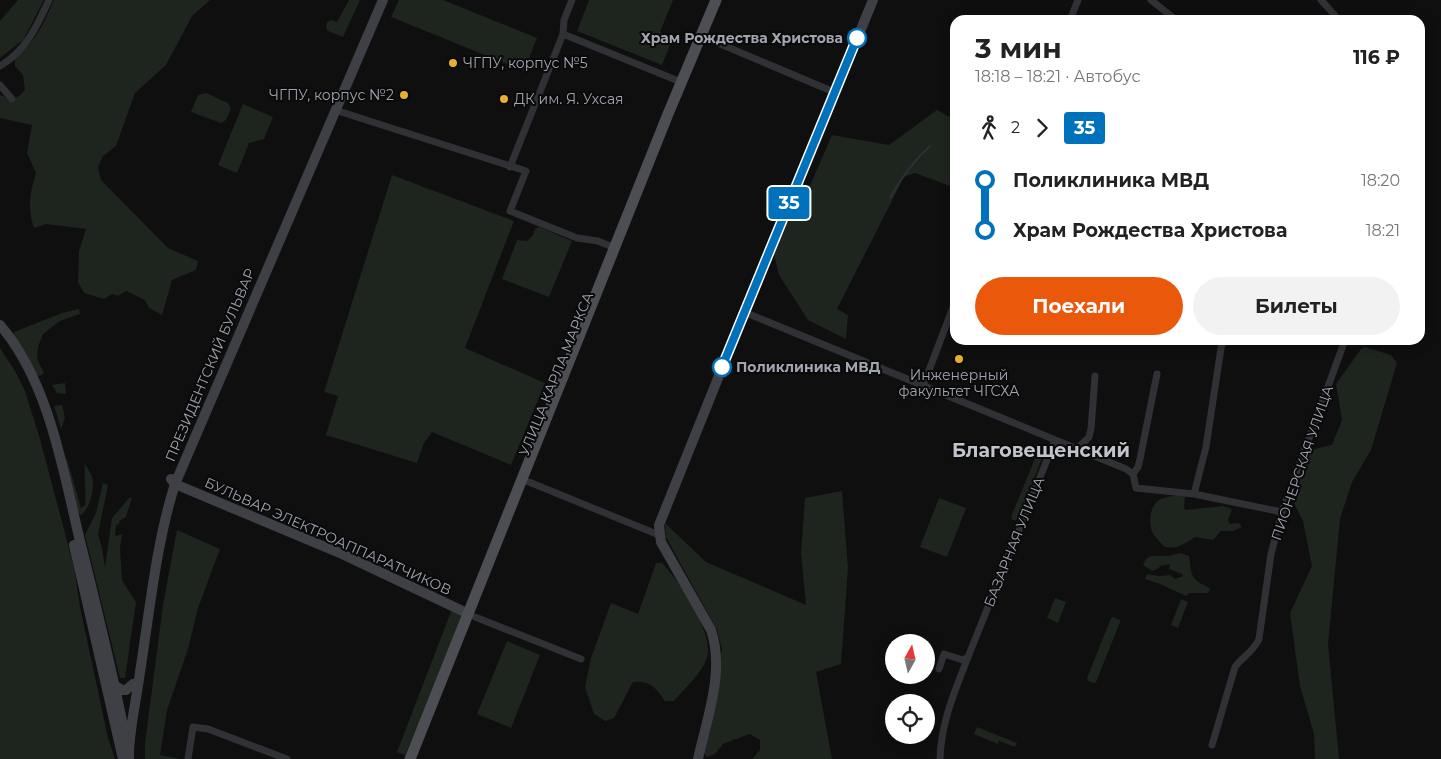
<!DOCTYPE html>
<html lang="ru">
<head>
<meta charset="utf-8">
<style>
  :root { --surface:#fff; --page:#f2f2f2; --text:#222; --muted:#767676; --accent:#ea580c }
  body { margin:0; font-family:Montserrat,sans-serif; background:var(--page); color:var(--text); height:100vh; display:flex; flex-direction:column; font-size:19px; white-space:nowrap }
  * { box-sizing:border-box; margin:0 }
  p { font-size:16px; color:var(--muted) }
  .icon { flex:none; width:28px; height:28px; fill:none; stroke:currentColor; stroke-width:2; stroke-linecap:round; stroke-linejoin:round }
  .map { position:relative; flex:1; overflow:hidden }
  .side { position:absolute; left:950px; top:15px; width:475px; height:330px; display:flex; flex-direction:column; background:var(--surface); border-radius:15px; box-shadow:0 2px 12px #0003 }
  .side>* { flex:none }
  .badge { padding:0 10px; border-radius:4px; font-size:18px; line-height:32px }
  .needle { width:32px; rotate:8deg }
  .controls { position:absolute; left:885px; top:634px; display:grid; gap:10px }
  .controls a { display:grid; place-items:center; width:50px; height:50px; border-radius:50%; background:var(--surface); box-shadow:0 2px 12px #0003; font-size:25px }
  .map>.badge { position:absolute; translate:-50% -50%; box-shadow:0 0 0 2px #fff }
  .legs { display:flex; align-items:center; gap:8px; height:55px; padding:0 25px; font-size:16px }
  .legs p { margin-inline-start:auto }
  .head { display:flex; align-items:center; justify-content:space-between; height:85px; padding:0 25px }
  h1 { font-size:28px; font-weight:700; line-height:38px }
  .cta { display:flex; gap:10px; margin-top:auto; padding:10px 25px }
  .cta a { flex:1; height:58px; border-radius:30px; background:var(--accent); color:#fff; font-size:20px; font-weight:700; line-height:58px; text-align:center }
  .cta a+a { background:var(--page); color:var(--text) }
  ul { padding:0 25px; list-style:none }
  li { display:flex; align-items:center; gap:18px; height:50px; font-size:19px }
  li i { display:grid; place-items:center; width:8px; height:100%; margin:0 6px; background:currentColor }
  li i::after { content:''; width:12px; height:12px; margin:-6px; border:4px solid; border-radius:50%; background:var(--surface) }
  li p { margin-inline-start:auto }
  li:first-child i { background:linear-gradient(#0000 50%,currentColor 0) }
  li:last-child i { background:linear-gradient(currentColor 50%,#0000 0) }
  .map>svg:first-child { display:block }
  .green { fill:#1e241e }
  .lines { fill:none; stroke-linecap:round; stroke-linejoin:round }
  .stream { stroke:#293138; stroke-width:2 }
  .street { stroke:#303135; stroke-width:7 }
  .secondary { stroke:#3e4045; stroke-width:10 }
  .primary { stroke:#4c4e54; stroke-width:11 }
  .line-1-casing { stroke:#fff; stroke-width:11 }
  .line-1 { stroke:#0072bc; stroke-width:8 }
  .stop-1-dot { fill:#fff; stroke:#0072bc; stroke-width:2.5 }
  .poi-dot { fill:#e7ae30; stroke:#0a0a0b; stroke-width:2 }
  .labels { text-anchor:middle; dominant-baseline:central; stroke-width:4; stroke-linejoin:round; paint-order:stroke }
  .stop-label { font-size:14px; font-weight:bold; fill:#a1a5b0; stroke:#0a0a0b; text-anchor:end }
  .poi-label { font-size:14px; fill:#a1a5b0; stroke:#0a0a0b; text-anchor:start }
  .street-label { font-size:14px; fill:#a1a5b0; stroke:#0a0a0b }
  .district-label { font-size:19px; font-weight:bold; fill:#c1c4cd; stroke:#0a0a0b }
</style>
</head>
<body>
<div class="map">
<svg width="1441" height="759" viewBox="0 0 1441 759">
  <rect width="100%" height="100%" fill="#0f0f10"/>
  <!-- green -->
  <path class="green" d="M 18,0 L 44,0 L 23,40 L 0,58 L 0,21 Z
    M 54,0 L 210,0 L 192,16 L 166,65 L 135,93 L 116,146 L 103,156 L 98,167 L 101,180 L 168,248 L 198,261 L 196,270 L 172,280 L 162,315 L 149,308 L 145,300 L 126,291 L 118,296 L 112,294 L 104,299 L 84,293 L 78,282 L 79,251 L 86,229 L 46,224 L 34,228 C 27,208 30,192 36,173 L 27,153 L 32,125 L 0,118 L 0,95 L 12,99 L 19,96 L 25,90 L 23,75 L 15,66 L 15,58 C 38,39 42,26 54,0 Z
    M 349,0 L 360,0 L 343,37 L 328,31 L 326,28 L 327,22 L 331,20 L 337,22 Z
    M 399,0 L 443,0 L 537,38 L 524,71 L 391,17 Z
    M 589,0 L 673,0 L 660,32 L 673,38 L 662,65 L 577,31 Z
    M 206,93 L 228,103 L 231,109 L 226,120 L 221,123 L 191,112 L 198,95 Z
    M 243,104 L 273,117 L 264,139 L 249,143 L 237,173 L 218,165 Z
    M 937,110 L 955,120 L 955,188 L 915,173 L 904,177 L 837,309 L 848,315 L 846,339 L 808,320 L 779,275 L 773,250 L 794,199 L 809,188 L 832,135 L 889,145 Z
    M 392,175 L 514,221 L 465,348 L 545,383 L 511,465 L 432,432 L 424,443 L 417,463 L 326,435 L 338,396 L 324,392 Z
    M 539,227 L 572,241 L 549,297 L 502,279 L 517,240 L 527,241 L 533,235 L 535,229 Z
    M 79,309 L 80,314 L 60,321 L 43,334 L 38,347 L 37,359 L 44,373 L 40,376 L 34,374 L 13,336 L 14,332 L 62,313 Z
    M 1365,347 L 1391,355 L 1397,363 L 1371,450 L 1352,482 L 1340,519 L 1328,644 L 1339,759 L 1315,759 L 1314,734 L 1300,686 L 1290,613 L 1312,566 L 1303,521 L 1293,501 L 1310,450 L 1332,445 L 1342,420 L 1336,384 L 1361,349 Z
    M 0,348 L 15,371 L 25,391 L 40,439 L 74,567 L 80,607 L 108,738 L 115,759 L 0,759 Z
    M 65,383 L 66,394 L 57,393 L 52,385 Z
    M 62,405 L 65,418 L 61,429 L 54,406 Z
    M 1041,444 L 1044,445 L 1046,449 L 1017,520 L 1013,520 L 1011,517 Z
    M 67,459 L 81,508 L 85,505 C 86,491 84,477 85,463 C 86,467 89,470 91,474 C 96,484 91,508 81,515 L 75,510 L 63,461 Z
    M 103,483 L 108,485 L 98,534 L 102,548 L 105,567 L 112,518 L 129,498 L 132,497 L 126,517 L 119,521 L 119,524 L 116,525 L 115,536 L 122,534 L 120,548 L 122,580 L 136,602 L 125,678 L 120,678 L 85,535 L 96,513 Z
    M 842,491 L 848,568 L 841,664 L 816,672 L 832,759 L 752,759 L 760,750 L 760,740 L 750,734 L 723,744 L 715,754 L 707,757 L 703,752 L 722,649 L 717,630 L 666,537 L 665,523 L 706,562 L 806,605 L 801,553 L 805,498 Z
    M 1184,494 L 1185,497 L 1184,506 L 1185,510 L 1223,506 L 1232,509 L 1228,520 L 1230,524 L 1239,523 L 1242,527 L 1233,531 L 1221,531 L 1213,540 L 1195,537 C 1184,544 1178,549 1165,547 C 1161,543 1155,537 1152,532 C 1148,520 1150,502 1164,498 C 1170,496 1177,496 1184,494 Z
    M 939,498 L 966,508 L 947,557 L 920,547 Z
    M 177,530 L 220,549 L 198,608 L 188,649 L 167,710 L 160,755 L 181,759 L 145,759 L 145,743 L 163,605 Z
    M 1180,553 L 1189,556 C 1191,565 1189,573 1196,580 C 1200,585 1206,584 1210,589 L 1208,593 L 1189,593 L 1186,596 L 1160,584 L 1145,579 L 1147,574 L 1159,576 L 1170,575 L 1175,579 L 1183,576 L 1182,574 L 1169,569 L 1170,564 L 1160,566 L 1159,568 L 1152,571 L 1143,565 L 1146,559 L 1150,556 L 1168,556 Z
    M 656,563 L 662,563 C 679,580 715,634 707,658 C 701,674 685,688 674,701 L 665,701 C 656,688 650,680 633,682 L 614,718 L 605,721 L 594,714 L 585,687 L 591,658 L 611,603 L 638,614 Z
    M 1055,598 L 1066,602 L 1058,623 L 1047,618 Z
    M 1181,599 L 1188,602 L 1178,628 L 1171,625 Z
    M 452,609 L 460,615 L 462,618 L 405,755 L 397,752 Z
    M 1113,617 L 1120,620 L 1120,622 L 1096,682 L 1094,683 L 1088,681 L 1087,678 L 1111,618 Z
    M 507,641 L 540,655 L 511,728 L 477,714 Z
    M 977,727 L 1017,743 L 1015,747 L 999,741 L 998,744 L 974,734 Z"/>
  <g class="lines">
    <!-- stream -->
    <path class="stream" d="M 890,198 C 901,178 913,161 930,146"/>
    <!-- street -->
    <path class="street" d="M 1151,0 L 1176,20
      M 1321,0 L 1339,20
      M 1070,20 L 1078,0
      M 563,34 L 681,82
      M 706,38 L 834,92
      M 0,66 C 26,51 37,26 49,0
      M 0,85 L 12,99
      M 335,110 L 526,171 L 510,211 L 577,238 L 598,241 L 615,248
      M 510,167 L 563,34 L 564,20 L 572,0
      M 744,312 L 1126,469 L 1133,474 L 1136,488 L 1194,494 L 1282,512
      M 923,386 L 955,302
      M 1077,449 L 1089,437 L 1091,429 L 1095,376
      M 1133,474 L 1138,467 L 1140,459 L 1157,374
      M 529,482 L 659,535
      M 1194,494 L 1206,447 L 1221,348 L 1224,340
      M 475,617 L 581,659
      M 939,669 L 944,654 L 963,660 L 968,657 L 1055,440
      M 1212,745 L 1235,667 C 1242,657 1254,651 1259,639 L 1271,554 L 1282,512 L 1345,340
      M 188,759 L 193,727 L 208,729 L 287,759
      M 940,759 C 941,722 955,691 968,657"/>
    <!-- secondary -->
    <path class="secondary" d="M 0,325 C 49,382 63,470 80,541 C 97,609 114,677 127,746
      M 171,479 L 175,484 L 342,554 L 469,614
      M 74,545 L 123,759
      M 114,685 L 122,690 L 126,690 L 133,684
      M 129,759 C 128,735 137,697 140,672 C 150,609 156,544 175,484 L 383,0
      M 698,759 C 707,718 725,671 711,630 L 661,542 L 659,525 L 743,316 L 873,0"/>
    <!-- primary -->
    <path class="primary" d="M 410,759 L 668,114 L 716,0"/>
  </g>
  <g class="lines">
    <!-- line-1 casing -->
    <g class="line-1-casing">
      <path id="line-1" d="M 722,367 L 857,38"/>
    </g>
    <!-- line-1 -->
    <use href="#line-1" class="line-1"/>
  </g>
  <!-- markers -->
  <g class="stop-1-dot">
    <circle cx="857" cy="38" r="9"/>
    <circle cx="722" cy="367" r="9"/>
  </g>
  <g class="poi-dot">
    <circle cx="453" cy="63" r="5"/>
    <circle cx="404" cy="95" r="5"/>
    <circle cx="504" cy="99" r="5"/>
    <circle cx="959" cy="359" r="5"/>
  </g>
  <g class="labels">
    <!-- stop labels -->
    <g class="stop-label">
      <text x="843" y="38">Храм Рождества Христова</text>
      <text x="736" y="367" text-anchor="start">Поликлиника МВД</text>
    </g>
    <!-- poi labels -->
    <g class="poi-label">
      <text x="463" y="63">ЧГПУ, корпус №5</text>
      <text x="394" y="95" text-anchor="end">ЧГПУ, корпус №2</text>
      <text x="514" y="99">ДК им. Я. Ухсая</text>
      <text x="959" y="375" text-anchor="middle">Инженерный<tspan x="959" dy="16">факультет ЧГСХА</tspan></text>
    </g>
    <!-- street labels -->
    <g class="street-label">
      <text transform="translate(210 365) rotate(-67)">ПРЕЗИДЕНТСКИЙ БУЛЬВАР</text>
      <text transform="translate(556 374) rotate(-68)">УЛИЦА КАРЛА МАРКСА</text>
      <text transform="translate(1302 463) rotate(-71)">ПИОНЕРСКАЯ УЛИЦА</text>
      <text transform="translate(328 536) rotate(24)">БУЛЬВАР ЭЛЕКТРОАППАРАТЧИКОВ</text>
      <text transform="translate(1014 542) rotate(-68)">БАЗАРНАЯ УЛИЦА</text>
    </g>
    <!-- district labels -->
    <g class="district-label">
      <text x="1041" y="450">Благовещенский</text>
    </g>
  </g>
</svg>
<div class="controls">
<a><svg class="needle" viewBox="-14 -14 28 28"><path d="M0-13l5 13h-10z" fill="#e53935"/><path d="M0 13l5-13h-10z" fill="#767676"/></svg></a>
<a><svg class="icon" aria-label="locate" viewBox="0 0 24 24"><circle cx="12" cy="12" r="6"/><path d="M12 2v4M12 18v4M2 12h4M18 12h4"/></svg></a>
</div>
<b class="badge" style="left:789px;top:203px;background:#0072bc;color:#fff">35</b>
<section class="side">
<div class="head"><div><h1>3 мин</h1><p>18:18 – 18:21 · Автобус</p></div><b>116 ₽</b></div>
<div class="legs"><svg class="icon" aria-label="walk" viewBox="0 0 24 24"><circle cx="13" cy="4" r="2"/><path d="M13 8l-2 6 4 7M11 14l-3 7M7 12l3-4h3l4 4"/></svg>2<svg class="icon" aria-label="forward" viewBox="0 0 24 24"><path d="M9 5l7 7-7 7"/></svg><b class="badge" style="background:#0072bc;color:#fff">35</b></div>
<ul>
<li><i style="color:#0072bc"></i><b>Поликлиника МВД</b><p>18:20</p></li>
<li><i style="color:#0072bc"></i><b>Храм Рождества Христова</b><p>18:21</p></li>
</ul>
<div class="cta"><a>Поехали</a><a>Билеты</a></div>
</section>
</div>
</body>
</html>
